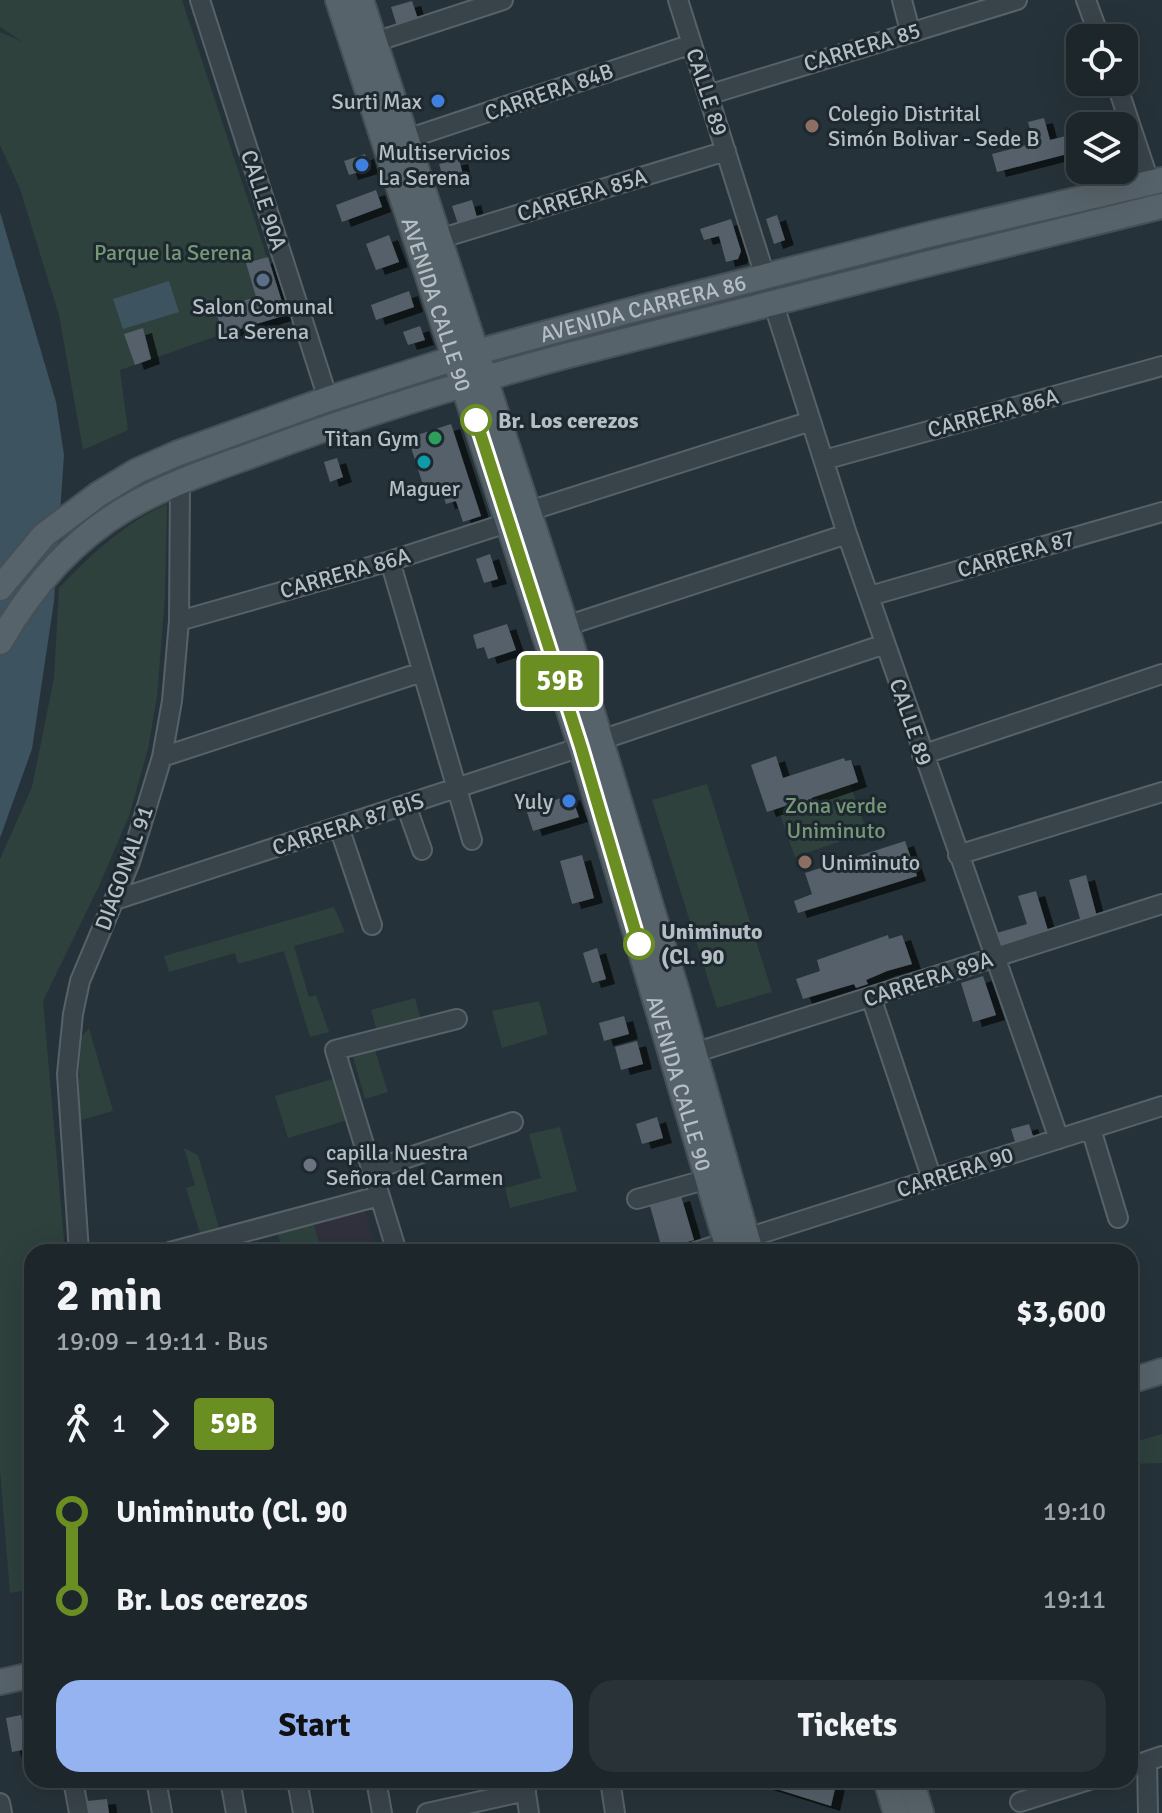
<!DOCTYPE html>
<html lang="en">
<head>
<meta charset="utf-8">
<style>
  :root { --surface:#1c262b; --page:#293237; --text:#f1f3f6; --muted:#a0a5a9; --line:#3a4347; --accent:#95b2f1 }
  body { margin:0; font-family:Signika,sans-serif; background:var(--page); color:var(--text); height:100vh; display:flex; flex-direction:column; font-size:30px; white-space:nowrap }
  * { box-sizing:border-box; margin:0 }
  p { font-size:26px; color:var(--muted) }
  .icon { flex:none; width:44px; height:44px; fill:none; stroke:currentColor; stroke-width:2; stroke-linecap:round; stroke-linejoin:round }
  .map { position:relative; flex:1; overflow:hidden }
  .details { position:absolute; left:24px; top:1244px; width:1114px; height:544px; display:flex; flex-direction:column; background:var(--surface); border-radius:24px; box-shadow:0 8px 32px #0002,0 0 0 2px var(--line) }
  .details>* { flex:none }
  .badge { padding:0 16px; border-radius:6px; font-size:28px; line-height:52px }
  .buttons { position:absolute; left:1066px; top:24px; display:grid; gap:16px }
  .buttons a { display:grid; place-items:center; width:72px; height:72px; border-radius:16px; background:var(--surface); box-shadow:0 8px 32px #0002,0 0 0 2px var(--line); font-size:40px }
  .map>.badge { position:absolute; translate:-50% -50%; box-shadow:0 0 0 4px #fff }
  .legs { display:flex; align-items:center; gap:12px; height:88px; padding:0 32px; font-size:26px }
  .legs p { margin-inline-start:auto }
  .headline { display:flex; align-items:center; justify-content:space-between; height:136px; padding:0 32px }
  h1 { font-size:44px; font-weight:700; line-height:60px }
  .cta { display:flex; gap:16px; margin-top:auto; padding:16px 32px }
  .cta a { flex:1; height:92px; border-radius:24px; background:var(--accent); color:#111; font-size:32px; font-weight:700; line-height:92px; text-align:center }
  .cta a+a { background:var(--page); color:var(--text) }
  ul { padding:0 32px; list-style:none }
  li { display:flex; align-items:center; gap:28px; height:88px; font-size:30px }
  li i { display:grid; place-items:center; width:12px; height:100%; margin:0 10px; background:currentColor }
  li i::after { content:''; width:20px; height:20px; margin:-10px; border:6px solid; border-radius:50%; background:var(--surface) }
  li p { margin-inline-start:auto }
  li:first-child i { background:linear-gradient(#0000 50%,currentColor 0) }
  li:last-child i { background:linear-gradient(currentColor 50%,#0000 0) }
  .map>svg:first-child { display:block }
  .medical { fill:#30313c }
  .green { fill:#2e413d }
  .water { fill:#3d5360 }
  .building { fill:#54616a; filter:url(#shadow) }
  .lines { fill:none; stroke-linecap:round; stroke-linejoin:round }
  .minor-casing { stroke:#576168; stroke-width:22 }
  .major-casing { stroke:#454f56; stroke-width:28 }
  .minor { stroke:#39434a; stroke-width:18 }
  .major { stroke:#57636a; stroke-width:24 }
  .line-1-casing { stroke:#fff; stroke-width:18 }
  .line-1 { stroke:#6b8e23; stroke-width:12 }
  .shop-dot { fill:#3f7fe0; stroke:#1e282f; stroke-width:3 }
  .education-dot { fill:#8d6e63; stroke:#1e282f; stroke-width:3 }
  .service-dot { fill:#5c6f8a; stroke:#1e282f; stroke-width:3 }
  .stop-1-dot { fill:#fff; stroke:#6b8e23; stroke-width:4 }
  .leisure-dot { fill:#2e9e5b; stroke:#1e282f; stroke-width:3 }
  .culture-dot { fill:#0f9aa8; stroke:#1e282f; stroke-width:3 }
  .worship-dot { fill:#6b7280; stroke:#1e282f; stroke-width:3 }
  .labels { text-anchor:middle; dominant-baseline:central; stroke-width:6; stroke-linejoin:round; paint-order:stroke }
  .street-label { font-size:22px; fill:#b5bec5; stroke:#1e282f }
  .poi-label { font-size:22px; fill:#b5bec5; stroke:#1e282f; text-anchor:start }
  .park-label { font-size:22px; fill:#769877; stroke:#1e282f }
  .stop-label { font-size:22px; font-weight:bold; fill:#b5bec5; stroke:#1e282f; text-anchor:start }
</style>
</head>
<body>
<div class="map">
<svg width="1162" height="1813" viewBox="0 0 1162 1813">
  <defs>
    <filter id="shadow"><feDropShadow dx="9" dy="5" stdDeviation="0" flood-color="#0009"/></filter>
  </defs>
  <rect width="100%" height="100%" fill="#263239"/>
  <!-- medical -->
  <path class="medical" d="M 364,1207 L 377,1252 L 322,1252 L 314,1222 Z"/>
  <!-- green -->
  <path class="green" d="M 0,0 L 182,0 L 286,315 L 223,334 L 120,370 L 128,430 L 83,450 L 59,315 L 20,189 L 0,145 L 0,32 L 23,42 L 0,27 Z
    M 167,504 L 165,596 L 157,696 L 148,749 L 129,816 L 99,886 L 43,1001 L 65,1252 L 32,1252 L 32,1589 L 10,1593 L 0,1470 L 0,859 L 32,787 L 54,678 L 59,588 C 89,556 126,522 167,504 Z
    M 707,784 L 772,992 L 717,1008 L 652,800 Z
    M 850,784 L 867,832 L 795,857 L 778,809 L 800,801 L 804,810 L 814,806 L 811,798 Z
    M 334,907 L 345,932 L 294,946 L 309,997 L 316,995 L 329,1032 L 310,1037 L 284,951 L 238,964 L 235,953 L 169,972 L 164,956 Z
    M 415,998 L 423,1028 L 379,1039 L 371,1010 Z
    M 539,1001 L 548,1034 L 502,1048 L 492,1011 Z
    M 89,1028 L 113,1111 L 78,1121 L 80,1038 Z
    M 374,1047 L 388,1092 L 365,1099 L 352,1053 Z
    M 336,1078 L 348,1120 L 288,1138 L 275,1096 Z
    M 560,1127 L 577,1191 L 510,1208 L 505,1188 L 541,1178 L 529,1134 Z
    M 184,1148 L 198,1155 L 222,1238 L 203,1243 L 186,1188 L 195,1185 Z
    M 312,1218 L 322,1252 L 283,1252 L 276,1228 Z
    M 1162,1434 L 1162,1463 L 1130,1464 L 1130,1443 Z"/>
  <!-- water -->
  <path class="water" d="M 0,212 L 56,402 L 64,455 L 54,601 L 32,749 L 0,838 Z
    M 169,281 L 179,312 L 123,329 L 113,299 Z"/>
  <!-- building -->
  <path class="building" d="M 412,1 L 419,22 L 398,29 L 391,7 Z
    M 1044,118 L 1050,140 L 1074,134 L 1079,151 L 997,172 L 992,154 L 1034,143 L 1028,122 Z
    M 365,154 L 369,169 L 349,175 L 344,161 Z
    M 459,159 L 463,175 L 444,180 L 439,164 Z
    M 376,190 L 382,207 L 342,222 L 336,205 Z
    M 472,200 L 478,221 L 459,227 L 452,206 Z
    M 777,215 L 785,240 L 774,244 L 766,219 Z
    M 731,219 L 741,251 L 738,259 L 726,262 L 719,236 L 704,240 L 700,229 Z
    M 389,235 L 399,262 L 376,270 L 366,244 Z
    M 268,257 L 286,315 L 223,334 L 215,309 L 256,297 L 246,263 Z
    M 409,291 L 414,307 L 376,320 L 371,305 Z
    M 420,326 L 425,340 L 408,345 L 403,332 Z
    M 143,328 L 151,359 L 135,365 L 124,334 Z
    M 451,424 L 481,516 L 463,522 L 456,501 L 446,504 L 440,485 L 425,491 L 408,438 Z
    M 337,458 L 343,477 L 330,482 L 324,462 Z
    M 490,554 L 498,579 L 484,583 L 476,559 Z
    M 507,624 L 516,650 L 488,659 L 484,647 L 477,649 L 473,635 Z
    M 776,756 L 783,778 L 844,758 L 845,761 L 851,760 L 858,782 L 811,798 L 814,807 L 803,810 L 800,801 L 767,812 L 751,765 Z
    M 571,795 L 579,817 L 533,831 L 526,809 Z
    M 905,841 L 917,876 L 798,913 L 794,901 L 812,894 L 805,873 Z
    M 582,855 L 594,898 L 572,904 L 560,861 Z
    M 1086,875 L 1097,917 L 1081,922 L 1069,880 Z
    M 1036,891 L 1049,934 L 995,950 L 990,935 L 1027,924 L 1018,896 Z
    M 888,935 L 889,939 L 902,935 L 912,964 L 887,971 L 866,980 L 868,984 L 856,988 L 854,984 L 803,999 L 796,979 L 820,971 L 817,960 Z
    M 597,948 L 606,979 L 592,983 L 583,953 Z
    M 983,976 L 996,1015 L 973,1022 L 961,983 Z
    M 624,1016 L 629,1034 L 604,1041 L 599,1023 Z
    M 637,1041 L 643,1064 L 621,1070 L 615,1047 Z
    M 657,1117 L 663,1138 L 642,1144 L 636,1124 Z
    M 1029,1124 L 1033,1136 L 1030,1141 L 1016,1145 L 1011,1129 Z
    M 681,1196 L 694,1240 L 662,1249 L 650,1206 Z
    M 21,1715 L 27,1749 L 12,1752 L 6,1718 Z
    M 748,1780 L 837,1780 L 831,1806 Z
    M 107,1799 L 109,1813 L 89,1813 L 87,1801 Z"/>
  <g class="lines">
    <!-- minor casing -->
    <g class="minor-casing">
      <path id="minor" d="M 200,0 L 328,399
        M 678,0 L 765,276
        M 902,0 L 910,31
        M 1086,0 L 1100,38
        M 375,42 L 503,0
        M 1116,82 L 1150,184
        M 708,95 L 1017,0
        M 407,139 L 692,44
        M 439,239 L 726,151
        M 773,302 L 847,534 L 1059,1139
        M 824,460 L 1162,366
        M 529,511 L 811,421
        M 390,561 L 472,840
        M 870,596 L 1162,512
        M 179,621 L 390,561 L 510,522
        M 566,626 L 847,534
        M 601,740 L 885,644
        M 922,755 L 1162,674
        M 162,757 L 422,672
        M 406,805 L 422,850
        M 339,827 L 372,925
        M 958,855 L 1162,792
        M 115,900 L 581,747
        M 871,997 L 932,1179
        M 694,1053 L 1162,904
        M 1091,1129 L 1118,1218
        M 372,1170 L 513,1122
        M 637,1199 L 708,1179
        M 747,1238 L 1162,1106
        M 79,1252 L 67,1074 L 73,1014 L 80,981 L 130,862 L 162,757 L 172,701 L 179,621 L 180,482
        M 170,1252 L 379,1196
        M 397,1252 L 335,1050 L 457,1019
        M 695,1252 L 727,1242
        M 1147,1761 L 1148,1813
        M 1130,1767 L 1162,1756
        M 73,1780 L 79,1813
        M 156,1780 L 162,1813
        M 230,1780 L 236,1813
        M 297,1780 L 303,1813
        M 376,1780 L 382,1813
        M 524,1780 L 529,1813
        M 610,1780 L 615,1813
        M 1020,1802 L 1089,1780
        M 0,1803 L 2,1813
        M 427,1813 L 526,1791"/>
    </g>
    <!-- major casing -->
    <g class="major-casing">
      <g id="major">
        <path id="s1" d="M 338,0 L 581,747 L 729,1252"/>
        <path d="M 361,0 L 566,626 L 677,992 L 751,1252"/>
        <path id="s2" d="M 0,588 L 44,535 L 99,494 L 137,471 L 176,454 L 328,399 L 455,358 L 617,314 L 927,235 L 1162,180"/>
        <path d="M 0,642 C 31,588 71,541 125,509 C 167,484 214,469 260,452 C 362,414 464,383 569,355 C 766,304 964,254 1162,206"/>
        <path d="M 1130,1381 L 1162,1371"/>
        <path d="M 0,1682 L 32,1675"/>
        <path d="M 886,1780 L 896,1813"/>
        <path d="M 911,1780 L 921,1813"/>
      </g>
    </g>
    <!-- minor -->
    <use href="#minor" class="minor"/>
    <!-- major -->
    <use href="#major" class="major"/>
  </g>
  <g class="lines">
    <!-- line-1 casing -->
    <g class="line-1-casing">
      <path id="line-1" d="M 476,420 L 581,747 L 639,944"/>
    </g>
    <!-- line-1 -->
    <use href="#line-1" class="line-1"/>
  </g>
  <!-- markers -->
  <g class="shop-dot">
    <circle cx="438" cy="101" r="8"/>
    <circle cx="362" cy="165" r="8"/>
    <circle cx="569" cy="801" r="8"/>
  </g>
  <g class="education-dot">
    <circle cx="812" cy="126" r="8"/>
    <circle cx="805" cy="862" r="8"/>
  </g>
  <circle class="service-dot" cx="263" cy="280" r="8"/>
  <g class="stop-1-dot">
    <circle cx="476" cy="420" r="14"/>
    <circle cx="639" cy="944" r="14"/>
  </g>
  <circle class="leisure-dot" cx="435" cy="438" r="8"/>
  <circle class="culture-dot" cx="424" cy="462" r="8"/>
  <circle class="worship-dot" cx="310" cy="1165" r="8"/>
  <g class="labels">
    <!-- street labels -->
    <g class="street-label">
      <text transform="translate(862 47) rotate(-17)">CARRERA 85</text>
      <text transform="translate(549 92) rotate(-19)">CARRERA 84B</text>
      <text transform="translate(707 92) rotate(72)">CALLE 89</text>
      <text transform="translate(582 195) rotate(-17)">CARRERA 85A</text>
      <text transform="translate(264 200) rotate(72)">CALLE 90A</text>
      <text stroke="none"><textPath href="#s1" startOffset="320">AVENIDA CALLE 90</textPath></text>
      <text stroke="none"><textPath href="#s2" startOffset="714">AVENIDA CARRERA 86</textPath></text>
      <text transform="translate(993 413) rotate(-15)">CARRERA 86A</text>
      <text transform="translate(1016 554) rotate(-16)">CARRERA 87</text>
      <text transform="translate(345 573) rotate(-16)">CARRERA 86A</text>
      <text transform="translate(911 722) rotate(71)">CALLE 89</text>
      <text transform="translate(348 824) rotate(-18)">CARRERA 87 BIS</text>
      <text transform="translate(124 868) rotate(-70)">DIAGONAL 91</text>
      <text transform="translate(928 979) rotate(-18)">CARRERA 89A</text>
      <text stroke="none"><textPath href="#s1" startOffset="1136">AVENIDA CALLE 90</textPath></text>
      <text transform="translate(955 1172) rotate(-18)">CARRERA 90</text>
    </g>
    <!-- poi labels -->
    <g class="poi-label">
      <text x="422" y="101" text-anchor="end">Surti Max</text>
      <text x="828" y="113">Colegio Distrital<tspan x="828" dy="25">Simón Bolivar - Sede B</tspan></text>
      <text x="378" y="152">Multiservicios<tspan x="378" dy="25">La Serena</tspan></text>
      <text x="263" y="306" text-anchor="middle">Salon Comunal<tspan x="263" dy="25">La Serena</tspan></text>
      <text x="419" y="438" text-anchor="end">Titan Gym</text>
      <text x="424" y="488" text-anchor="middle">Maguer</text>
      <text x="553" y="801" text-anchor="end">Yuly</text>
      <text x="821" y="862">Uniminuto</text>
      <text x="326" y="1152">capilla Nuestra<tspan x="326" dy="25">Señora del Carmen</tspan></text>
    </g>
    <!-- park labels -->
    <g class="park-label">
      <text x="173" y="252">Parque la Serena</text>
      <text x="836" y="805">Zona verde<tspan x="836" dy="25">Uniminuto</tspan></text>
    </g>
    <!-- stop labels -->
    <g class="stop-label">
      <text x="498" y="420">Br. Los cerezos</text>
      <text x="661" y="931">Uniminuto<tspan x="661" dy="25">(Cl. 90</tspan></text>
    </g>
  </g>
</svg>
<div class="buttons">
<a><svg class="icon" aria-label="locate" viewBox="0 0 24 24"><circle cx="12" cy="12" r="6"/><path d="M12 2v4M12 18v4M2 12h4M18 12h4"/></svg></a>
<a><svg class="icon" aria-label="layers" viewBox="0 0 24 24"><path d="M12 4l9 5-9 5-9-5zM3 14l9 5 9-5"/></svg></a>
</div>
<b class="badge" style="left:560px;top:681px;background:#6b8e23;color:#fff">59B</b>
<section class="details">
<div class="headline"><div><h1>2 min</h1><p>19:09 – 19:11 · Bus</p></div><b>$3,600</b></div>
<div class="legs"><svg class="icon" aria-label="walk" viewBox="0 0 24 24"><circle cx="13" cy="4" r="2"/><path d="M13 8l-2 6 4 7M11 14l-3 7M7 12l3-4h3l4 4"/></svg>1<svg class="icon" aria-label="forward" viewBox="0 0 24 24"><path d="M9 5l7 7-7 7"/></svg><b class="badge" style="background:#6b8e23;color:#fff">59B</b></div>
<ul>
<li><i style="color:#6b8e23"></i><b>Uniminuto (Cl. 90</b><p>19:10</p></li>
<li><i style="color:#6b8e23"></i><b>Br. Los cerezos</b><p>19:11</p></li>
</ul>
<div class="cta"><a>Start</a><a>Tickets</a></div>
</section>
</div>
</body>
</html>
